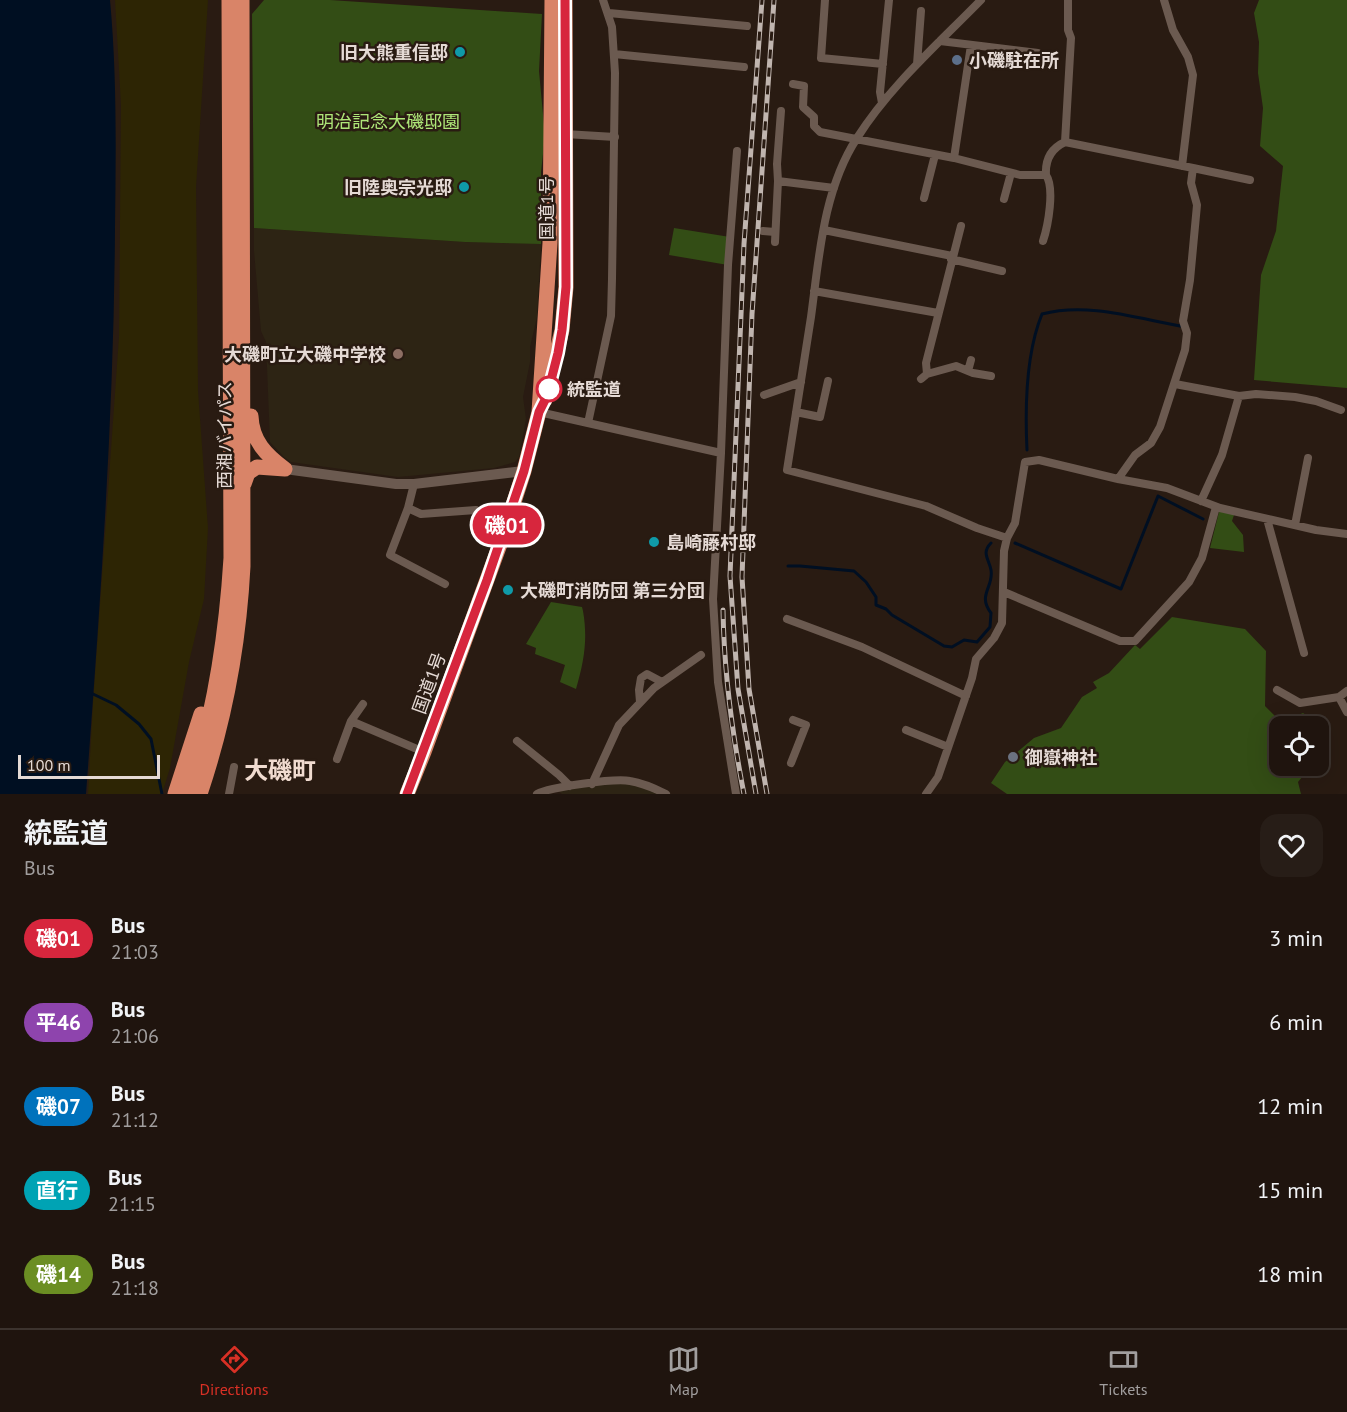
<!DOCTYPE html>
<html lang="en">
<head>
<meta charset="utf-8">
<style>
  :root { --surface:#1f140e; --page:#271d17; --text:#f1f3f6; --muted:#a19e9e; --line:#3c332e; --accent:#d93025 }
  body { margin:0; font-family:"PT Sans","Noto Sans JP",sans-serif; background:var(--page); color:var(--text); height:100vh; display:flex; flex-direction:column; font-size:22px; white-space:nowrap }
  * { box-sizing:border-box; margin:0 }
  p { font-size:20px; color:var(--muted) }
  .icon { flex:none; width:33px; height:33px; fill:none; stroke:currentColor; stroke-width:2; stroke-linecap:round; stroke-linejoin:round }
  .map { position:relative; height:794px; overflow:hidden }
  .side { display:flex; flex-direction:column; background:var(--surface); flex:1 }
  .side>* { flex:none }
  .badge { padding:0 12px; border-radius:20px; font-size:21px; line-height:39px }
  .buttons { position:absolute; left:1269px; top:716px; display:grid; gap:12px }
  .buttons a { display:grid; place-items:center; width:60px; height:60px; border-radius:12px; background:var(--surface); box-shadow:0 6px 24px #0002,0 0 0 2px var(--line); font-size:30px }
  .scale { position:absolute; left:18px; bottom:15px; width:142px; box-sizing:border-box; padding-left:6px; border:3px solid #e5dad5; border-top:0; font-size:16px; line-height:21px; white-space:nowrap; color:#e5dad5; -webkit-text-stroke:4px #291b12; paint-order:stroke }
  .map>.badge { position:absolute; translate:-50% -50%; box-shadow:0 0 0 3px #fff }
  .round { display:grid; place-items:center; flex:none; width:63px; height:63px; border-radius:18px; background:var(--page) }
  .headline { display:flex; align-items:center; justify-content:space-between; height:102px; padding:0 24px }
  h1 { font-size:28px; font-weight:700; line-height:45px }
  ul { padding:0; list-style:none }
  li { display:flex; align-items:center; gap:18px; height:84px; padding:0 24px }
  li div { flex:1 }
  li b { display:block; font-size:22px }
  li em { font-style:normal }
  li .badge { min-width:66px; font-weight:700; text-align:center }
  .tabs { display:flex; justify-content:space-around; align-items:center; height:84px; border-top:2px solid var(--line); background:var(--surface); font-size:16px; color:var(--muted) }
  .tabs a { display:grid; justify-items:center; gap:3px }
  .tabs .selected { color:var(--accent) }
  .map>svg:first-child { display:block }
  .education { fill:#2d2414 }
  .green { fill:#334d15 }
  .sand { fill:#2d2504 }
  .water { fill:#000f22 }
  .lines { fill:none; stroke-linecap:round; stroke-linejoin:round }
  .stream { stroke:#000f22; stroke-width:3 }
  .street { stroke:#6b5a50; stroke-width:8 }
  .secondary { stroke:#6b5a50; stroke-width:10 }
  .highway { stroke:#d98468; stroke-width:15 }
  .rail-casing { stroke:#c0b5af; stroke-width:5 }
  .rail { stroke:#291b12; stroke-width:3; stroke-dasharray:9; stroke-linecap:butt }
  .line-casing { stroke:#fff; stroke-width:14 }
  .line { stroke:#d7263d; stroke-width:9 }
  .culture-dot { fill:#0f9aa8; stroke:#291b12; stroke-width:2 }
  .service-dot { fill:#5c6f8a; stroke:#291b12; stroke-width:2 }
  .education-dot { fill:#8d6e63; stroke:#291b12; stroke-width:2 }
  .stop-dot { fill:#fff; stroke:#d7263d; stroke-width:3 }
  .worship-dot { fill:#6b7280; stroke:#291b12; stroke-width:2 }
  .labels { text-anchor:middle; dominant-baseline:central; stroke-width:5; stroke-linejoin:round; paint-order:stroke }
  .poi-label { font-size:18px; font-weight:bold; fill:#e5dad5; stroke:#291b12; text-anchor:start }
  .park-label { font-size:18px; fill:#aee678; stroke:#291b12 }
  .street-label { font-size:18px; fill:#e5dad5; stroke:#291b12 }
  .stop-label { font-size:18px; font-weight:bold; fill:#e5dad5; stroke:#291b12; text-anchor:start }
  .district-label { font-size:24px; font-weight:bold; fill:#f0dbd0; stroke:#291b12 }
</style>
</head>
<body>
<div class="map">
<svg width="1347" height="794" viewBox="0 0 1347 794">
  <rect width="100%" height="100%" fill="#291b12"/>
  <!-- education -->
  <path class="education" d="M 254,228 L 465,242 L 541,244 L 537,317 L 530,347 L 530,362 L 523,397 L 526,419 L 519,457 L 515,462 L 494,468 L 398,477 L 291,462 L 284,457 L 270,442 L 266,342 L 261,331 L 254,251 Z
    M 628,780 L 666,794 L 562,794 L 555,789 Z"/>
  <!-- green -->
  <path class="green" d="M 264,0 L 330,0 L 542,14 L 539,71 L 545,136 L 541,172 L 541,244 L 465,242 L 254,228 L 252,14 Z
    M 1259,0 L 1347,0 L 1347,388 L 1254,380 L 1261,275 L 1276,231 L 1283,166 L 1260,146 L 1263,108 L 1258,73 L 1259,42 L 1254,13 Z
    M 674,228 L 730,237 L 728,265 L 669,255 Z
    M 1220,508 L 1235,512 L 1232,521 L 1243,535 L 1244,552 L 1210,548 Z
    M 551,602 L 582,607 L 583,611 C 588,639 584,662 576,689 L 560,682 L 565,665 L 535,654 L 536,648 L 526,644 Z
    M 1172,617 L 1245,629 L 1266,651 L 1265,706 L 1281,722 L 1303,713 L 1322,726 L 1319,748 L 1318,726 L 1280,726 L 1280,765 L 1312,765 L 1298,782 L 1301,794 L 1007,794 L 991,783 L 1005,762 L 1034,738 L 1061,728 L 1082,697 L 1097,688 L 1093,682 L 1109,673 L 1135,645 L 1140,649 Z"/>
  <!-- sand -->
  <path class="sand" d="M 115,0 L 208,0 L 196,187 L 198,391 L 208,528 L 204,599 L 189,662 L 170,768 L 162,794 L 88,794 L 93,703 L 119,337 L 121,105 Z"/>
  <!-- water -->
  <path class="water" d="M 0,0 L 110,0 C 117,75 116,152 115,227 C 114,416 100,606 86,794 L 0,794 Z"/>
  <g class="lines">
    <!-- stream -->
    <path class="stream" d="M 1027,450 C 1025,409 1026,353 1042,314 C 1087,302 1136,318 1180,326
      M 1015,543 L 1121,589 L 1158,496 L 1203,519
      M 788,566 L 800,566 L 854,571 L 866,582 L 876,597 L 876,605 L 886,609 L 892,615 L 944,646 L 952,647 L 964,640 L 977,642 L 990,627 L 991,613 C 977,595 994,587 991,570 C 989,559 981,553 991,543
      M 93,694 L 116,705 L 139,724 L 151,739 L 162,794"/>
    <!-- street -->
    <path class="street" d="M 825,0 L 821,58 L 883,64
      M 981,0 C 938,44 890,86 857,138 C 823,190 819,258 811,317 C 803,368 795,419 787,470 L 926,506 L 977,528 L 1007,538
      M 1164,0 L 1173,30 L 1188,57 L 1193,75 L 1182,166
      M 609,13 L 747,26
      M 940,41 L 1038,53
      M 614,54 L 744,67
      M 917,64 L 921,11
      M 793,84 L 804,86 L 803,107 L 814,117 L 814,126 L 820,132 L 954,158 L 1020,175 L 1046,175 C 1055,188 1048,226 1043,241
      M 882,103 L 880,92 L 889,0
      M 565,134 L 615,137
      M 1065,142 L 1193,168 L 1191,183 L 1197,205 L 1190,280 L 1183,321 L 1187,333 L 1185,350 L 1160,427 L 1151,443 L 1135,455 L 1118,479
      M 954,158 L 971,45
      M 1193,168 L 1250,180
      M 1046,175 C 1045,159 1052,148 1065,142 L 1071,38 L 1068,30 L 1068,0
      M 778,181 L 777,164 L 781,111
      M 924,198 L 935,155
      M 1004,199 L 1011,173
      M 824,230 L 952,256
      M 763,231 L 775,232
      M 775,242 L 778,181 L 834,188
      M 951,259 L 1002,271
      M 814,291 L 938,313
      M 968,371 L 971,360
      M 927,374 L 956,366 L 973,373 L 991,376
      M 921,379 L 927,374 L 926,363 L 961,226
      M 1175,384 L 1239,396 L 1256,394 L 1295,397 L 1316,401 L 1341,410
      M 764,395 L 801,382
      M 539,412 L 721,453
      M 796,412 L 820,417 L 828,381
      M 588,423 L 611,316 L 612,279 L 615,73 L 612,27 L 603,0
      M 414,484 L 408,508 L 390,555 L 445,584
      M 1201,501 L 1222,455 L 1239,396
      M 408,508 L 421,514 L 476,510
      M 1267,519 L 1304,653
      M 1295,525 L 1308,458
      M 1004,592 L 1120,641 L 1135,641 L 1189,582 L 1202,558 L 1216,507
      M 787,619 L 862,647 L 966,696
      M 1277,690 L 1300,703 L 1339,697 L 1347,691
      M 1339,697 L 1347,712
      M 640,702 L 639,690 L 641,678 L 647,674 L 662,682
      M 351,721 L 424,752
      M 906,730 L 948,747
      M 517,741 L 559,775 L 570,786
      M 337,759 L 351,721 L 363,704
      M 791,763 L 806,725 L 793,720
      M 592,784 L 619,725 L 654,688 L 701,655
      M 229,794 L 234,767
      M 537,794 C 550,787 615,778 630,781 C 643,783 654,788 666,794
      M 736,794 L 718,682 L 713,599 L 721,453 L 728,265 L 737,151
      M 926,794 L 938,777 L 972,678 L 976,659 L 994,638 L 1002,623 L 1004,551 L 1007,538 L 1015,523 L 1025,462 L 1039,460 L 1118,479 L 1167,488 L 1220,508 L 1316,530 L 1347,534"/>
    <!-- secondary -->
    <path class="secondary" d="M 285,469 L 396,484 L 414,484 L 524,471"/>
    <!-- highway -->
    <path class="highway" d="M 545,400 L 562,330 L 566,287 L 565,0
      M 251,416 C 252,441 266,455 285,469
      M 244,484 L 248,473 L 257,467 L 285,469
      M 175,794 L 201,714
      M 188,794 C 214,717 226,639 231,558 L 229,0
      M 200,794 C 225,720 239,644 243,566 L 242,0
      M 407,794 L 424,752 L 503,536 L 524,471 L 539,412 L 550,243 L 552,0"/>
    <!-- rail casing -->
    <g class="rail-casing">
      <path id="rail" d="M 723,610 C 724,672 732,733 744,794
        M 756,794 L 738,689 L 730,576 L 744,244 L 762,0
        M 767,794 L 749,689 L 742,577 L 752,314 L 774,0"/>
    </g>
    <!-- rail -->
    <use href="#rail" class="rail"/>
  </g>
  <g class="lines">
    <!-- line casing -->
    <g class="line-casing">
      <path id="line" d="M 407,794 L 487,580 L 524,471 L 539,412 L 547,396 L 558,353 L 562,330 L 566,287 L 565,0"/>
    </g>
    <!-- line -->
    <use href="#line" class="line"/>
  </g>
  <!-- markers -->
  <g class="culture-dot">
    <circle cx="460" cy="52" r="6"/>
    <circle cx="464" cy="187" r="6"/>
    <circle cx="654" cy="542" r="6"/>
    <circle cx="508" cy="590" r="6"/>
  </g>
  <circle class="service-dot" cx="957" cy="60" r="6"/>
  <circle class="education-dot" cx="398" cy="354" r="6"/>
  <circle class="stop-dot" cx="549" cy="389" r="12"/>
  <circle class="worship-dot" cx="1013" cy="757" r="6"/>
  <g class="labels">
    <!-- poi labels -->
    <g class="poi-label">
      <text x="448" y="52" text-anchor="end">旧大熊重信邸</text>
      <text x="969" y="60">小磯駐在所</text>
      <text x="452" y="187" text-anchor="end">旧陸奥宗光邸</text>
      <text x="386" y="354" text-anchor="end">大磯町立大磯中学校</text>
      <text x="666" y="542">島崎藤村邸</text>
      <text x="520" y="590">大磯町消防団 第三分団</text>
      <text x="1025" y="757">御嶽神社</text>
    </g>
    <!-- park labels -->
    <g class="park-label">
      <text x="388" y="121">明治記念大磯邸園</text>
    </g>
    <!-- street labels -->
    <g class="street-label">
      <text transform="translate(546 208) rotate(-90)">国道1号</text>
      <text transform="translate(224 435) rotate(-90)">西湘バイパス</text>
      <text transform="translate(429 683) rotate(-70)">国道1号</text>
    </g>
    <!-- stop labels -->
    <g class="stop-label">
      <text x="567" y="389">統監道</text>
    </g>
    <!-- district labels -->
    <g class="district-label">
      <text x="280" y="770">大磯町</text>
    </g>
  </g>
</svg>
<div class="buttons">
<a><svg class="icon" aria-label="locate" viewBox="0 0 24 24"><circle cx="12" cy="12" r="6"/><path d="M12 2v4M12 18v4M2 12h4M18 12h4"/></svg></a>
</div>
<div class="scale">100 m</div>
<b class="badge" style="left:507px;top:525px;background:#d7263d;color:#fff">磯01</b>
</div>
<section class="side">
<div class="headline"><div><h1>統監道</h1><p>Bus</p></div><a class="round"><svg class="icon" aria-label="heart" viewBox="0 0 24 24"><path d="M12 20l-8-8c-3-5 5-10 8-4 3-6 11-1 8 4z"/></svg></a></div>
<ul>
<li><span class="badge" style="background:#d7263d;color:#fff">磯01</span><div><b>Bus</b><p>21:03</p></div><em>3 min</em></li>
<li><span class="badge" style="background:#8e44ad;color:#fff">平46</span><div><b>Bus</b><p>21:06</p></div><em>6 min</em></li>
<li><span class="badge" style="background:#0072bc;color:#fff">磯07</span><div><b>Bus</b><p>21:12</p></div><em>12 min</em></li>
<li><span class="badge" style="background:#00a3b4;color:#fff">直行</span><div><b>Bus</b><p>21:15</p></div><em>15 min</em></li>
<li><span class="badge" style="background:#6b8e23;color:#fff">磯14</span><div><b>Bus</b><p>21:18</p></div><em>18 min</em></li>
</ul>
</section>
<nav class="tabs">
<a class="selected"><svg class="icon" aria-label="directions" viewBox="0 0 24 24"><path d="M12 3l9 9-9 9-9-9zM9 14v-3h6M13 9l2 2-2 2"/></svg>Directions</a>
<a><svg class="icon" aria-label="map" viewBox="0 0 24 24"><path d="M3 6l6-2 6 2 6-2v14l-6 2-6-2-6 2zM9 4v14M15 6v14"/></svg>Map</a>
<a><svg class="icon" aria-label="tickets" viewBox="0 0 24 24"><path d="M3 7h18v10H3zM15 7v10"/></svg>Tickets</a>
</nav>
</body>
</html>
